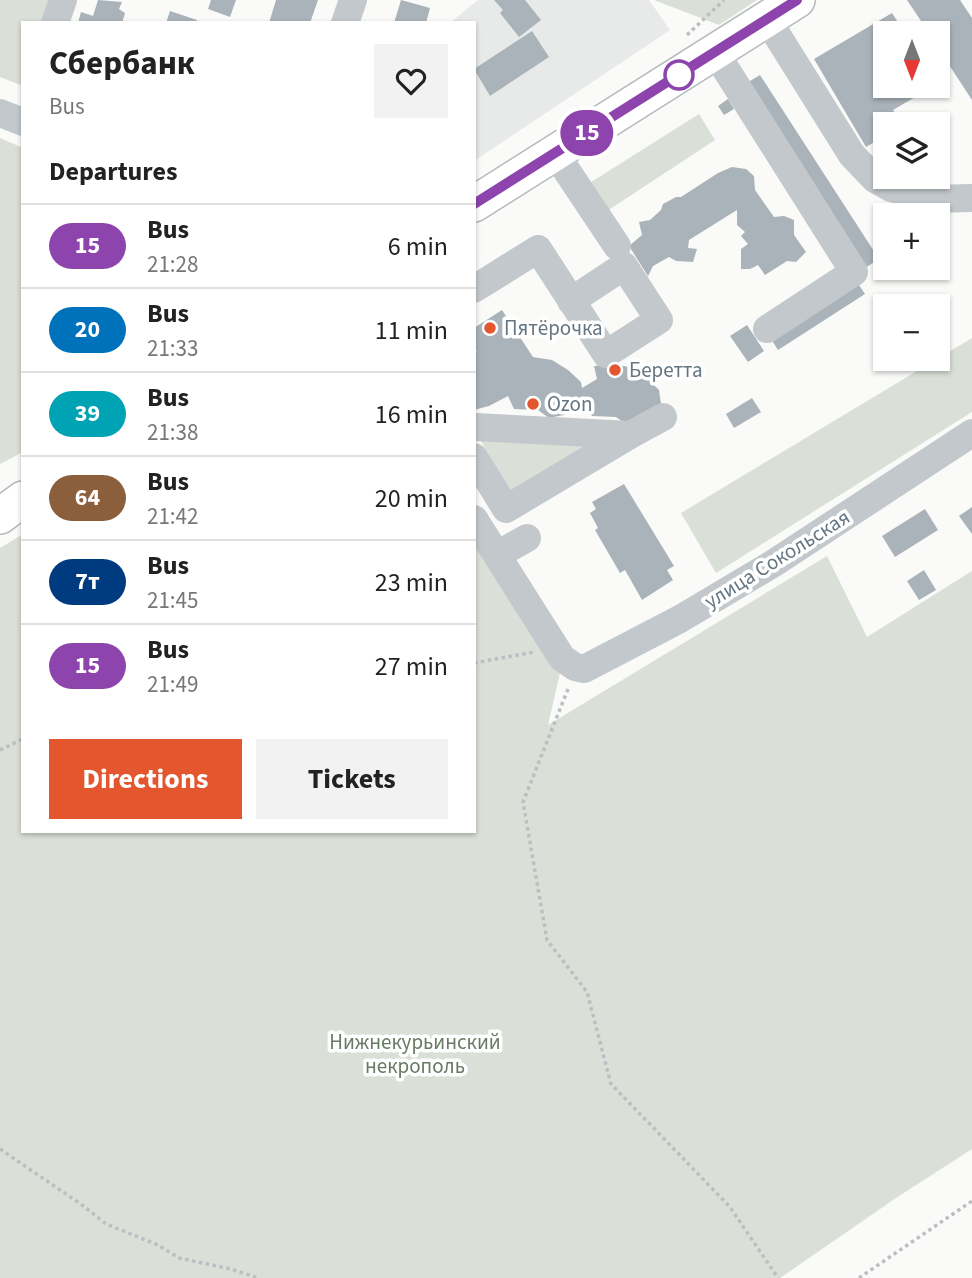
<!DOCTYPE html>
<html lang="en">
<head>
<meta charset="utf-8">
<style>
  :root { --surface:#fff; --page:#f2f2f2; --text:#222; --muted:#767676; --line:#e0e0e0; --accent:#e4572e }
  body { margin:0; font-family:"Source Sans 3",sans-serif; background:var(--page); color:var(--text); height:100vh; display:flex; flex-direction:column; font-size:26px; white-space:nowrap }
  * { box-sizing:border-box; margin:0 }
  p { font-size:23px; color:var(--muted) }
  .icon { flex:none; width:38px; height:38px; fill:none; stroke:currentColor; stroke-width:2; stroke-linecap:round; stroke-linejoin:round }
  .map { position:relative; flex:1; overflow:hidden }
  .drawer { position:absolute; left:21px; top:21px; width:455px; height:812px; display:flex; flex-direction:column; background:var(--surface); border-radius:0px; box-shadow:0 2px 5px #0004 }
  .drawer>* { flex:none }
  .badge { padding:0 14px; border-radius:23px; font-size:24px; line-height:46px }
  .needle { width:46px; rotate:180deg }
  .controls { position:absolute; left:873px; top:21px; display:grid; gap:14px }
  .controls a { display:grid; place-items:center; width:77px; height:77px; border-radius:0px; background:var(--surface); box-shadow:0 2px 5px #0004; font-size:35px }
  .map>.badge { position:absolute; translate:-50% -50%; box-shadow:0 0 0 4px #fff }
  h2 { padding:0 28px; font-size:26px; line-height:63px }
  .round { display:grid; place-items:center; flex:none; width:74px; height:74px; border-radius:0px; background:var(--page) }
  .summary { display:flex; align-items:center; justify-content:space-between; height:119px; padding:0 28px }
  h1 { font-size:33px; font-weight:700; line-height:52px }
  .button { display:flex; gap:14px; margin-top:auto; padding:14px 28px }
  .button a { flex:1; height:80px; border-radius:0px; background:var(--accent); color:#fff; font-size:28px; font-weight:700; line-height:80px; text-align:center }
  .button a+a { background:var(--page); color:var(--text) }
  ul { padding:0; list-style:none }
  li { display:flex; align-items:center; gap:21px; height:84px; padding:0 28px; border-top:2px solid var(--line) }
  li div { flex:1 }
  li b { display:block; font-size:26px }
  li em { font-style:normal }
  li .badge { min-width:77px; font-weight:700; text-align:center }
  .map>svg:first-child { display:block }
  .built { fill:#e8e9e9 }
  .green { fill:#dadfd7 }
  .building { fill:#aab3b9 }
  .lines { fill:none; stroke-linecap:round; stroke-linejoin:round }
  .major-casing { stroke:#b5babe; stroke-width:38 }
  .path { stroke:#bbbfc2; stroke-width:3.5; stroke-dasharray:3.5 3.5; stroke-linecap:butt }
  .minor { stroke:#c3c8cc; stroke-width:28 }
  .major { stroke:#fff; stroke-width:35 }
  .line-casing { stroke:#fff; stroke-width:16 }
  .line { stroke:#8e44ad; stroke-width:10 }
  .stop-dot { fill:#fff; stroke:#8e44ad; stroke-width:3.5 }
  .poi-dot { fill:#e4572e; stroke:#fff; stroke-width:2.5 }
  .labels { text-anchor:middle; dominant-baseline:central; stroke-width:7; stroke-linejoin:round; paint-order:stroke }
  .poi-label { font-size:21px; fill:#657683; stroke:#fff; text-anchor:start }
  .street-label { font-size:21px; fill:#657683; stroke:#fff }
  .park-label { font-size:21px; fill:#687a64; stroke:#fff }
</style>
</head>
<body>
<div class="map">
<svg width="972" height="1278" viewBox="0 0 972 1278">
  <rect width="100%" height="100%" fill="#fafaf8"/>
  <!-- built -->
  <path class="built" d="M 478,0 L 649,0 L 670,30 L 474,161 L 474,23 L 450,23 Z"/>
  <!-- green -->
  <path class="green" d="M 0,0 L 54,0 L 46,23 L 23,23 L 23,86 L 0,77 Z
    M 654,0 L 757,0 L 719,25 Z
    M 699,114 L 715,140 L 607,211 L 588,184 Z
    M 0,138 L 23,148 L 23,452 L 0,464 Z
    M 972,338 L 972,412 L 716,573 L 681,513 Z
    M 478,436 L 599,442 L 512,494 Z
    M 23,534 L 23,831 L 474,831 L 474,538 L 560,673 L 548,725 L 827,556 L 867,637 L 972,571 L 972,1149 L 896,1198 L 780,1278 L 0,1278 L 0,548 Z"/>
  <!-- building -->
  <path class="building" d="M 98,0 L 122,2 L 119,9 L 125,13 L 122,23 L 78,23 L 81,12 L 93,16 Z
    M 211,0 L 236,0 L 230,17 L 208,9 Z
    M 276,0 L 318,0 L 310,23 L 269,23 Z
    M 401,0 L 430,8 L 426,23 L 394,23 Z
    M 494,0 L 525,0 L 541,20 L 519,37 L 500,13 L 503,10 Z
    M 907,0 L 960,0 L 972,18 L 972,100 L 938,48 L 938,33 L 929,33 Z
    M 170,11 L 197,20 L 196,23 L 166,23 Z
    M 892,13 L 905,33 L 886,33 L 886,86 L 934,86 L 893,110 L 902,124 L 886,124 L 886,135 L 866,147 L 814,59 Z
    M 532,31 L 549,57 L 490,96 L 474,69 Z
    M 760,75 L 879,259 L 865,268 L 745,84 Z
    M 728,99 L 734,109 L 724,115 L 718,106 Z
    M 732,167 L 746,169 L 754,176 L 755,190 L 774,217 L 784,216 L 794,220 L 794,235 L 806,252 L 796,262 L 787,261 L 765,275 L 758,265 L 750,269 L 741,269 L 741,249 L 748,244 L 741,236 L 745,232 L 737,225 L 737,210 L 689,240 L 688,248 L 697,249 L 693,262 L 676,261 L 669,257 L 653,266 L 648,276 L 629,246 L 642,235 L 639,222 L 650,220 L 661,210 L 663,204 L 676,197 L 681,197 L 718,173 Z
    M 938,214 L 950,233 L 938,241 Z
    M 857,282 L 865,294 L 778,350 L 771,339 Z
    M 502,310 L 533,357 L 552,360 L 568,370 L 581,382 L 582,388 L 597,379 L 594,366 L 611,364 L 630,367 L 646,377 L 659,390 L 662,411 L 627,425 L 616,417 L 592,416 L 585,404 L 564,415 L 549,418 L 538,410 L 514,409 L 508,396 L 489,406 L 474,410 L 474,351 L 477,352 L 474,347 L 474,328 Z
    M 747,325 L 764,351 L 748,362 L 730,336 Z
    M 752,398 L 761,412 L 734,428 L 726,414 Z
    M 624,484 L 674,566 L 667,570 L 673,580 L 642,600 L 625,570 L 620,573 L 595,530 L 598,528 L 590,513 L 596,509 L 592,502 Z
    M 972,507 L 972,534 L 959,516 Z
    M 925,509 L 938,530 L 895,557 L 882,536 Z
    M 924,570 L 936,590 L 919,600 L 907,581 Z"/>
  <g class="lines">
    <!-- major casing -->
    <g class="major-casing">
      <path id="major" d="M 474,204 L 797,0
        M 0,516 L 23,499"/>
    </g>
    <!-- path -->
    <path class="path" d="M 687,35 L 724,0
      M 474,663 L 534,652
      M 568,689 L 523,802 L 547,940 L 587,992 L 611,1084 L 730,1207 L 778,1278
      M 0,750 L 23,739
      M 0,1149 L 85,1207 L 106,1224 L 158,1245 L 179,1258 L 231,1269 L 258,1278
      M 859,1278 L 972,1201"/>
    <!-- minor -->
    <path class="minor" d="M 767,19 L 852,155 L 875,179 L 891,188 L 932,199 L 972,198
      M 55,23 L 63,0
      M 345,23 L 353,0
      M 715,52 L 854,272 L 767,329
      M 0,113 L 23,122
      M 555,153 L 617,246
      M 474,289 L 538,249 L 606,354 L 659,320 L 624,266 L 571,301
      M 474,427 L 630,435 L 663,417
      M 474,457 L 506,509 L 630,435
      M 474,519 L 562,658 L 575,667 L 584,669 L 680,619 L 774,563 L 972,433
      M 497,555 L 527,538"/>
    <!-- major -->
    <use href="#major" class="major"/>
  </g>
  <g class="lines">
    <!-- line casing -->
    <g class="line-casing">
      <path id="line" d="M 474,204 L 797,0"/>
    </g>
    <!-- line -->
    <use href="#line" class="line"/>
  </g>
  <!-- markers -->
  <circle class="stop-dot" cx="679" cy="75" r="14"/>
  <g class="poi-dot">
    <circle cx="490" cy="328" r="7"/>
    <circle cx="615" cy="370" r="7"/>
    <circle cx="533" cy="404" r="7"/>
  </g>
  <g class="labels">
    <!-- poi labels -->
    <g class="poi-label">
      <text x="504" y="328">Пятёрочка</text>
      <text x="629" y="370">Беретта</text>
      <text x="547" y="404">Ozon</text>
    </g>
    <!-- street labels -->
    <g class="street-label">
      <text transform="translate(777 559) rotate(-32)">улица Сокольская</text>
    </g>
    <!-- park labels -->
    <g class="park-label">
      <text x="415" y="1042">Нижнекурьинский<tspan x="415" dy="24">некрополь</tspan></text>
    </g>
  </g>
</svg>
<div class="controls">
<a><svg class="needle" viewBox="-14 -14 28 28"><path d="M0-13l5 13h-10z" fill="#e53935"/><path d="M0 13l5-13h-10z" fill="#767676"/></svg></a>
<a><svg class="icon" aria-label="layers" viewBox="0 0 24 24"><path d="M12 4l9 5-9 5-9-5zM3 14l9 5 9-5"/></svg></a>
<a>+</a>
<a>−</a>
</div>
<b class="badge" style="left:587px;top:133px;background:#8e44ad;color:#fff">15</b>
<section class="drawer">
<div class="summary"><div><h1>Сбербанк</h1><p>Bus</p></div><a class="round"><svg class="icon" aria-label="heart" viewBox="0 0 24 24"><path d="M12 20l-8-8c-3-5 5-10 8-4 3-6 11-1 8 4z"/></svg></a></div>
<h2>Departures</h2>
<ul>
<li><span class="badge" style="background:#8e44ad;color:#fff">15</span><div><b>Bus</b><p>21:28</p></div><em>6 min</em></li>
<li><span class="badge" style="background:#0072bc;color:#fff">20</span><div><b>Bus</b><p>21:33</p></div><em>11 min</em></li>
<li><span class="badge" style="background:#00a3b4;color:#fff">39</span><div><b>Bus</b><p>21:38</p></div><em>16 min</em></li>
<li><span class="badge" style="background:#8b5e3c;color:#fff">64</span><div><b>Bus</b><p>21:42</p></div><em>20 min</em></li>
<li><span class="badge" style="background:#003b80;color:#fff">7т</span><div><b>Bus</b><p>21:45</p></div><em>23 min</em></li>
<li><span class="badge" style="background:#8e44ad;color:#fff">15</span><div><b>Bus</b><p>21:49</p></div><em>27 min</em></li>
</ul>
<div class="button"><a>Directions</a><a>Tickets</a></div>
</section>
</div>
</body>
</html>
